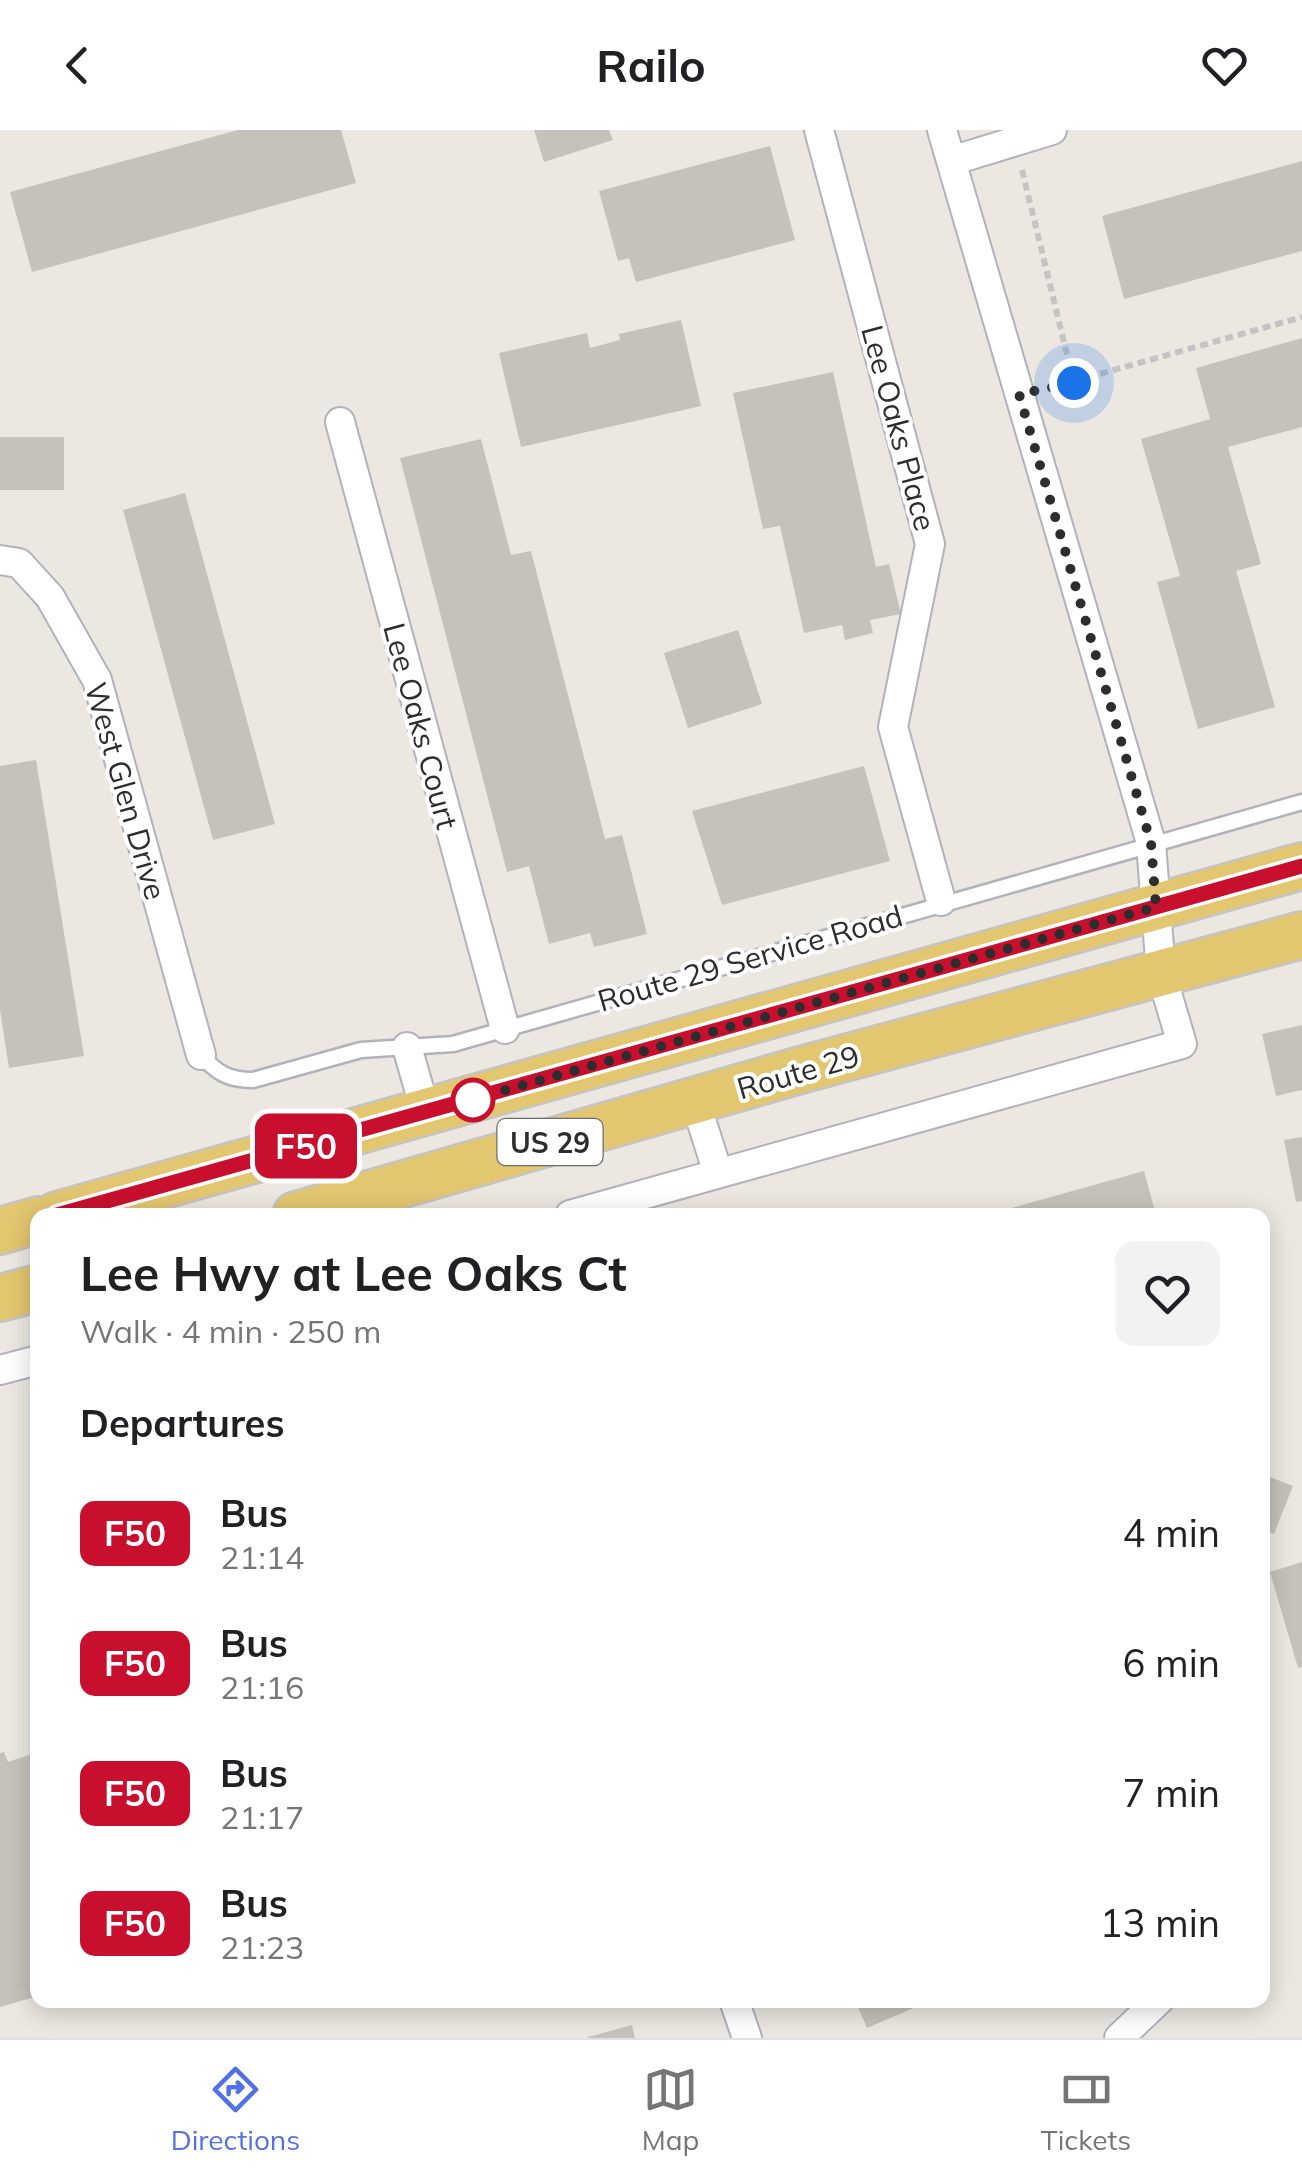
<!DOCTYPE html>
<html lang="en">
<head>
<meta charset="utf-8">
<style>
  :root { --surface:#fff; --page:#f2f2f2; --text:#202124; --muted:#757577; --line:#e0e0e0; --accent:#5371e7 }
  body { margin:0; font-family:Mulish,sans-serif; background:var(--page); color:var(--text); height:100vh; display:flex; flex-direction:column; font-size:38px; white-space:nowrap }
  * { box-sizing:border-box; margin:0 }
  p { font-size:32px; color:var(--muted) }
  .icon { flex:none; width:55px; height:55px; fill:none; stroke:currentColor; stroke-width:2; stroke-linecap:round; stroke-linejoin:round }
  .map { position:relative; flex:1; overflow:hidden }
  .side { position:absolute; left:30px; top:1078px; width:1240px; height:800px; display:flex; flex-direction:column; background:var(--surface); border-radius:20px; box-shadow:0 5px 25px #0003 }
  .side>* { flex:none }
  .badge { padding:0 20px; border-radius:15px; font-size:35px; line-height:65px }
  .you { position:absolute; width:50px; height:50px; margin:-25px; border:8px solid #fff; border-radius:50%; background:#1a73e8; box-shadow:0 0 0 15px #1a73e833 }
  .map>.badge { position:absolute; translate:-50% -50%; box-shadow:0 0 0 5px #fff }
  h2 { padding:0 50px; font-size:38px; line-height:90px }
  .round { display:grid; place-items:center; flex:none; width:105px; height:105px; border-radius:20px; background:var(--page) }
  .summary { display:flex; align-items:center; justify-content:space-between; height:170px; padding:0 50px }
  h1 { font-size:48px; font-weight:700; line-height:75px }
  ul { padding:0; list-style:none }
  li { display:flex; align-items:center; gap:30px; height:130px; padding:0 50px }
  li div { flex:1 }
  li b { display:block; font-size:38px }
  li em { font-style:normal }
  li .badge { min-width:110px; font-weight:700; text-align:center }
  header { display:flex; justify-content:space-between; align-items:center; height:130px; padding:0 50px; background:var(--surface); font-size:45px; font-weight:700 }
  .dock { display:flex; justify-content:space-around; align-items:center; height:140px; border-top:2px solid var(--line); background:var(--surface); font-size:28px; color:var(--muted) }
  .dock a { display:grid; justify-items:center; gap:5px }
  .dock .on { color:var(--accent) }
  .map>svg:first-child { display:block }
  .building { fill:#c5c2bc }
  .lines { fill:none; stroke-linecap:round; stroke-linejoin:round }
  .service-casing { stroke:#b1b3bb; stroke-width:19 }
  .minor-casing { stroke:#b1b3bb; stroke-width:32 }
  .primary-casing { stroke:#c4c4c4; stroke-width:50 }
  .path { stroke:#c4c4c4; stroke-width:6; stroke-dasharray:8 5; stroke-linecap:butt }
  .service { stroke:#fff; stroke-width:14 }
  .minor { stroke:#fff; stroke-width:28 }
  .primary { stroke:#e3c670; stroke-width:45 }
  .line-casing { stroke:#fff; stroke-width:22 }
  .line { stroke:#c8102e; stroke-width:15 }
  .walk { stroke:#2d2d2d; stroke-width:10; stroke-dasharray:0 18 }
  .stop-dot { fill:#fff; stroke:#c8102e; stroke-width:5 }
  .labels { text-anchor:middle; dominant-baseline:central; stroke-width:8; stroke-linejoin:round; paint-order:stroke }
  .shield { fill:#fff; stroke:#6c6c6c; stroke-width:2.5 }
  .shield-label { font-size:28px; font-weight:bold; fill:#2d2d2d }
  .street-label { font-size:30px; fill:#2d2d2d; stroke:#fff }
</style>
</head>
<body>
<header><svg class="icon" aria-label="back" viewBox="0 0 24 24"><path d="M15 5l-7 7 7 7"/></svg>Railo<svg class="icon" aria-label="heart" viewBox="0 0 24 24"><path d="M12 20l-8-8c-3-5 5-10 8-4 3-6 11-1 8 4z"/></svg></header>
<div class="map">
<svg width="1302" height="1908" viewBox="0 0 1302 1908">
  <rect width="100%" height="100%" fill="#ece7e1"/>
  <!-- building -->
  <path class="building" d="M 238,0 L 341,0 L 356,53 L 32,142 L 10,62 Z
    M 534,0 L 609,0 L 613,10 L 544,32 Z
    M 770,16 L 795,110 L 636,152 L 629,128 L 618,131 L 599,61 Z
    M 1302,31 L 1302,121 L 1124,169 L 1102,86 Z
    M 681,190 L 701,276 L 521,317 L 499,223 L 587,203 L 590,218 L 620,210 L 619,204 Z
    M 1302,208 L 1302,297 L 1228,317 L 1261,434 L 1236,441 L 1275,577 L 1198,599 L 1157,452 L 1180,446 L 1141,309 L 1210,289 L 1196,238 Z
    M 833,242 L 876,437 L 889,434 L 901,484 L 870,490 L 873,503 L 845,510 L 842,495 L 804,503 L 780,396 L 763,399 L 733,263 Z
    M 0,307 L 64,307 L 64,360 L 0,360 Z
    M 481,309 L 511,425 L 531,421 L 605,709 L 622,705 L 647,804 L 594,817 L 590,803 L 549,814 L 529,736 L 507,742 L 400,328 Z
    M 185,363 L 275,694 L 213,710 L 123,380 Z
    M 738,500 L 762,574 L 688,598 L 664,523 Z
    M 36,630 L 84,926 L 9,938 L 0,880 L 0,636 Z
    M 864,636 L 890,731 L 722,775 L 692,681 Z
    M 1302,895 L 1302,960 L 1276,966 L 1262,904 Z
    M 1302,1007 L 1302,1071 L 1296,1072 L 1284,1010 Z
    M 1144,1041 L 1156,1085 L 991,1085 L 990,1084 Z
    M 1262,1344 L 1293,1356 L 1274,1404 L 1262,1399 Z
    M 1302,1432 L 1302,1537 L 1298,1538 L 1270,1442 Z
    M 4,1622 L 8,1632 L 38,1622 L 38,1866 L 0,1877 L 0,1623 Z
    M 855,1870 L 932,1870 L 867,1898 Z
    M 632,1895 L 635,1908 L 588,1908 L 588,1907 Z"/>
  <g class="lines">
    <!-- service casing -->
    <g class="service-casing">
      <path id="service" d="M 201,925 C 217,943 228,950 253,950 L 361,920 L 453,914 L 1302,672"/>
    </g>
    <!-- minor casing -->
    <g class="minor-casing">
      <path id="minor" d="M 819,0 L 930,414 L 893,597 L 941,771
        M 951,31 L 1052,0
        M 340,292 L 505,899
        M 0,430 L 19,433 L 50,467 L 97,550 L 201,925
        M 407,917 L 426,983
        M 695,971 L 718,1043
        M 570,1085 L 1182,914 L 1161,843 L 1151,713 L 942,0
        M 0,1240 L 38,1230
        M 734,1870 L 747,1908
        M 1119,1908 L 1159,1870"/>
    </g>
    <!-- primary casing -->
    <g class="primary-casing">
      <path id="primary" d="M 57,1085 L 1302,736
        M 296,1085 L 804,939 L 1302,805
        M 0,1101 L 38,1090
        M 0,1168 L 38,1158"/>
    </g>
    <!-- path -->
    <path class="path" d="M 1022,40 L 1074,253
      M 1050,258 L 1302,187"/>
    <!-- service -->
    <use href="#service" class="service"/>
    <!-- minor -->
    <use href="#minor" class="minor"/>
    <!-- primary -->
    <use href="#primary" class="primary"/>
  </g>
  <g class="lines">
    <!-- line casing -->
    <g class="line-casing">
      <path id="line" d="M 57,1085 L 1302,736"/>
    </g>
    <!-- line -->
    <use href="#line" class="line"/>
    <!-- walk -->
    <path class="walk" d="M 473,970 L 463,972 L 1156,777 L 1151,713 L 1019,264 L 1074,253"/>
  </g>
  <!-- markers -->
  <circle class="stop-dot" cx="473" cy="970" r="20"/>
  <g class="labels">
    <!-- shield labels -->
    <rect class="shield" x="497.5" y="989" width="105" height="46" rx="8"/>
    <g class="shield-label">
      <text x="550" y="1012">US 29</text>
    </g>
    <!-- street labels -->
    <g class="street-label">
      <text transform="translate(899 298) rotate(75)">Lee Oaks Place</text>
      <text transform="translate(421 596) rotate(75)">Lee Oaks Court</text>
      <text transform="translate(126 661) rotate(74)">West Glen Drive</text>
      <text transform="translate(750 828) rotate(-16)">Route 29 Service Road</text>
      <text transform="translate(798 942) rotate(-16)">Route 29</text>
    </g>
  </g>
</svg>
<div class="you" style="left:1074px;top:253px"></div>
<b class="badge" style="left:306px;top:1016px;background:#c8102e;color:#fff">F50</b>
<section class="side">
<div class="summary"><div><h1>Lee Hwy at Lee Oaks Ct</h1><p>Walk · 4 min · 250 m</p></div><a class="round"><svg class="icon" aria-label="heart" viewBox="0 0 24 24"><path d="M12 20l-8-8c-3-5 5-10 8-4 3-6 11-1 8 4z"/></svg></a></div>
<h2>Departures</h2>
<ul>
<li><span class="badge" style="background:#c8102e;color:#fff">F50</span><div><b>Bus</b><p>21:14</p></div><em>4 min</em></li>
<li><span class="badge" style="background:#c8102e;color:#fff">F50</span><div><b>Bus</b><p>21:16</p></div><em>6 min</em></li>
<li><span class="badge" style="background:#c8102e;color:#fff">F50</span><div><b>Bus</b><p>21:17</p></div><em>7 min</em></li>
<li><span class="badge" style="background:#c8102e;color:#fff">F50</span><div><b>Bus</b><p>21:23</p></div><em>13 min</em></li>
</ul>
</section>
</div>
<nav class="dock">
<a class="on"><svg class="icon" aria-label="directions" viewBox="0 0 24 24"><path d="M12 3l9 9-9 9-9-9zM9 14v-3h6M13 9l2 2-2 2"/></svg>Directions</a>
<a><svg class="icon" aria-label="map" viewBox="0 0 24 24"><path d="M3 6l6-2 6 2 6-2v14l-6 2-6-2-6 2zM9 4v14M15 6v14"/></svg>Map</a>
<a><svg class="icon" aria-label="tickets" viewBox="0 0 24 24"><path d="M3 7h18v10H3zM15 7v10"/></svg>Tickets</a>
</nav>
</body>
</html>
